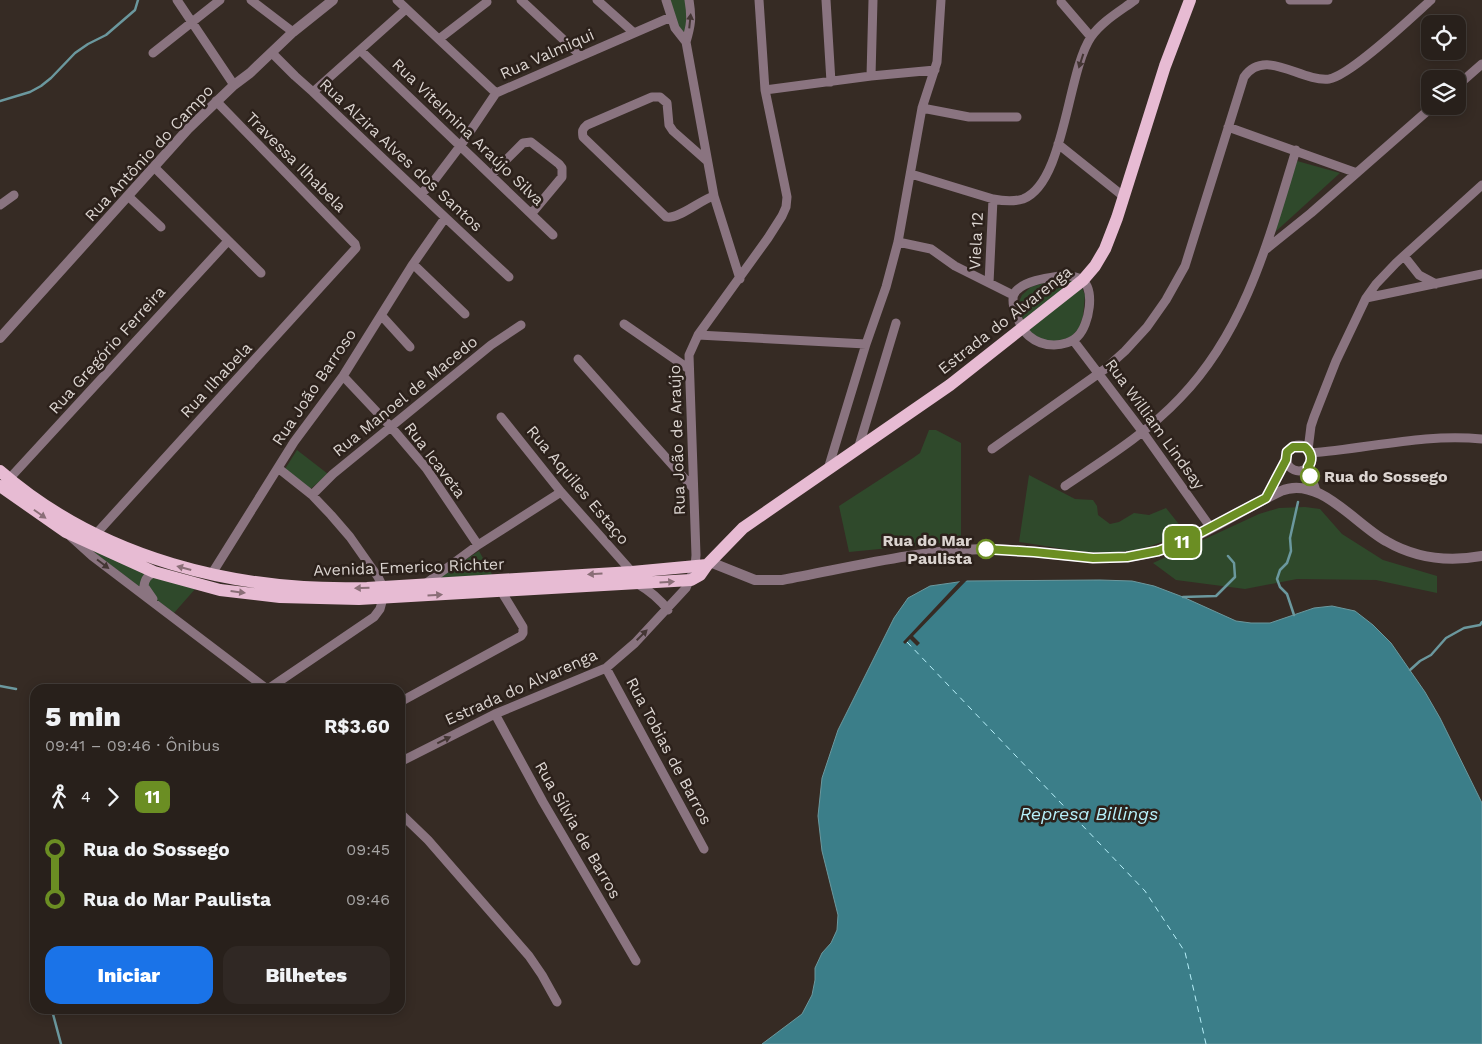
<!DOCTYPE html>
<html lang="pt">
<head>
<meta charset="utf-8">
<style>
  :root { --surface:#28201b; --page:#302824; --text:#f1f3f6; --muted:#a5a3a3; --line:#443e3a; --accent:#1a73e8 }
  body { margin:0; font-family:"Work Sans",sans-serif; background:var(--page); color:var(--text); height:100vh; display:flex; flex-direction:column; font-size:19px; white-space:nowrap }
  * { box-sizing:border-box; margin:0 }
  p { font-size:16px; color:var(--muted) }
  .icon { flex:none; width:28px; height:28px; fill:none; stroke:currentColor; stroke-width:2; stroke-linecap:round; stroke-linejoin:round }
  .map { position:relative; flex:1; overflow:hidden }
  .drawer { position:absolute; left:30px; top:684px; width:375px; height:330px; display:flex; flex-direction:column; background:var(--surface); border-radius:15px; box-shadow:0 2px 12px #0003,0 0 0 1px var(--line) }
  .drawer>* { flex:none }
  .badge { padding:0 10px; border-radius:8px; font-size:18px; line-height:32px }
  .tools { position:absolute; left:1421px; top:15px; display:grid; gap:10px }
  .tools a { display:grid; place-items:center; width:45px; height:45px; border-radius:10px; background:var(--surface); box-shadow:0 2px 12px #0003,0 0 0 1px var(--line); font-size:25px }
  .map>.badge { position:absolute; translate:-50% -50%; box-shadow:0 0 0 2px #fff }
  .legs { display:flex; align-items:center; gap:8px; height:55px; padding:0 15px; font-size:16px }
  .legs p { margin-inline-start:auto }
  .overview { display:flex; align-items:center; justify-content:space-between; height:85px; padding:0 15px }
  h1 { font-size:28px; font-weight:800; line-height:38px }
  .action { display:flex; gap:10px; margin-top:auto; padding:10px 15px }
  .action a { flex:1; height:58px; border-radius:15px; background:var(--accent); color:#fff; font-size:20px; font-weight:800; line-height:58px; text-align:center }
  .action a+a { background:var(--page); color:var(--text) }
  ul { padding:0 15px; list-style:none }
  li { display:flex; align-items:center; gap:18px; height:50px; font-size:19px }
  li i { display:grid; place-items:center; width:8px; height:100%; margin:0 6px; background:currentColor }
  li i::after { content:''; width:12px; height:12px; margin:-6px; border:4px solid; border-radius:50%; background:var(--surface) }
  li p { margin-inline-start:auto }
  li:first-child i { background:linear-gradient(#0000 50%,currentColor 0) }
  li:last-child i { background:linear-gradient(currentColor 50%,#0000 0) }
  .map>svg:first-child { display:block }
  .green { fill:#2f492b }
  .water { fill:#3b7e89; stroke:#6b989e }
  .pier { fill:#362b24 }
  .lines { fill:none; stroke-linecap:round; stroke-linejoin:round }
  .stream { stroke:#6b989e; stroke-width:2.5 }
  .ferry { stroke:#b7f0fa; stroke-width:1; stroke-dasharray:6 5; stroke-linecap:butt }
  .minor { stroke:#8a7480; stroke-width:9 }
  .tertiary { stroke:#8a7480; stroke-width:10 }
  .primary { stroke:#e7bbd3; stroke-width:12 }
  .oneway { fill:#443634 }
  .oneway2 { fill:#8a6e77 }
  .line-1-casing { stroke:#fff; stroke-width:11 }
  .line-1 { stroke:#6b8e23; stroke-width:8 }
  .stop-1-dot { fill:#fff; stroke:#6b8e23; stroke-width:2.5 }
  .labels { text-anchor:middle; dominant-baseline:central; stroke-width:5; stroke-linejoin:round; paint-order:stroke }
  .street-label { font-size:16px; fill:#dbd4d0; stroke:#2c211b }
  .stop-label { font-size:16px; font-weight:bold; fill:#dbd4d0; stroke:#2c211b; text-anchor:start }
  .water-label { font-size:18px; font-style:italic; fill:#b7f0fa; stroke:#2c211b }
</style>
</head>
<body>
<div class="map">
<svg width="1482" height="1044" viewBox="0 0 1482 1044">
  <rect width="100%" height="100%" fill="#362b24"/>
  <!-- green -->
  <path class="green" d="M 670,0 L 686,0 L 689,17 L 685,35 L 678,30 Z
    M 1297,161 L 1340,173 L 1273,234 Z
    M 1073,280 L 1080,283 L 1085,295 L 1083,316 L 1079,328 L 1071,337 L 1054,342 L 1040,341 L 1026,328 L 1018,304 L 1022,295 L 1031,287 L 1051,281 Z
    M 929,430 L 936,430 L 961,443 L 961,541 L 849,552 L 839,506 L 913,458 L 920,453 Z
    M 297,450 L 328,474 L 308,491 L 285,469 Z
    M 1029,475 L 1075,499 L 1093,500 L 1097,506 L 1098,515 L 1110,524 L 1119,522 L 1134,513 L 1149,515 L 1166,508 L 1182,528 L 1179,536 C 1162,542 1145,549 1127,551 C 1091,556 1055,547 1019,542 Z
    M 1305,507 L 1320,509 L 1342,534 L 1383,560 L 1437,576 L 1437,593 L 1376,580 L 1297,579 L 1245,589 L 1176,580 L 1153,563 L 1259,514 L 1279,508 Z
    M 83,544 L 196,588 L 174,613 Z
    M 479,551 L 493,576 L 436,579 Z"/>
  <!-- water -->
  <path class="water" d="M 1100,580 L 1132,581 L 1154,586 L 1183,597 L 1236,621 L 1251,623 L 1270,623 L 1314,608 L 1332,606 L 1355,611 L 1373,625 L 1391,643 L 1425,692 L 1440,718 L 1482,803 L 1482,1044 L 762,1044 L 802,1014 L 812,995 L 815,980 L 815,968 L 822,953 L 831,943 L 837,930 L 838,915 L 822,851 L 818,816 L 822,778 L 838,730 L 894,618 L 908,598 L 930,586 L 965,581 Z"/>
  <!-- pier -->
  <path class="pier" d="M 962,579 L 968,579 L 913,636 L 920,643 L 917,646 L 910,639 L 905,644 L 903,642 Z"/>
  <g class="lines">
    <!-- stream -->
    <path class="stream" d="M 0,101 L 30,92 L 41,86 L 51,78 L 75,53 L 88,44 L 106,35 L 135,10 L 138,0
      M 1183,597 L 1216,596 L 1235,577 L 1234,563 L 1228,556
      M 1294,615 L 1287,594 L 1280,587 L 1277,579 L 1280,570 L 1287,563 L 1291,551 L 1290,538 L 1298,502
      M 1410,670 L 1420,661 L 1431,655 L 1446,638 L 1464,628 L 1480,625 L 1482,622
      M 0,686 L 16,689
      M 53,1014 L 61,1044"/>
    <!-- ferry -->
    <path class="ferry" d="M 907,642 L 1145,891 L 1185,952 L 1206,1044"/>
    <!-- minor -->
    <path class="minor" d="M 177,0 L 234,85
      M 251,0 L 293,32
      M 397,0 L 496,93
      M 521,0 L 581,56
      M 597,0 L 633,32
      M 666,0 L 675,28 L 686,42
      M 689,0 C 692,18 691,25 686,42 L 714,196 L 740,279
      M 826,0 L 831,82
      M 1290,0 L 1328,0
      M 1061,2 L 1091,37
      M 439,39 L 487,2
      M 361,51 L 553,235
      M 153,53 L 220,0
      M 272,53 L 295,76 L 313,92 C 378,154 443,216 509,277
      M 871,76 L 873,0
      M 1458,85 L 1482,64
      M 765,90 L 871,76 L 935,70
      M 313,92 L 406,9
      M 922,108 L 969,117 L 1017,117
      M 1228,127 L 1357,173
      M 1058,144 L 1123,196
      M 707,161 L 673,131 L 669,125 L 667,103 L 660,97 L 652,97 L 587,125 C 582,129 582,131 583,137 L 666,217 C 678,220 700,200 714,196
      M 154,167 L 261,273
      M 911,174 L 993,199 C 1003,201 1013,202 1023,199 C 1065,183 1067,72 1091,37 C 1101,22 1120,11 1135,0
      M 491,175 L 523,143 L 531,142 L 559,164 L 562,168 L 562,177 L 532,213
      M 421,194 L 433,182 L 461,145 L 496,93 L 671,17
      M 128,196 L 161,227
      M 0,205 L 14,195
      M 898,242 L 931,249 L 955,266 L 1013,295
      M 1265,250 L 1311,213 L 1433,106
      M 1404,256 L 1419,275 L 1436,284
      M 413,264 L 465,314
      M 1059,276 C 1066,276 1075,275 1081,279 C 1096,289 1089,325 1078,336 C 1073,342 1062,345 1054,345 C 1045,345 1036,342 1029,336 C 1021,329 1007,301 1016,291 C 1025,281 1046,278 1059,276 Z
      M 989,283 L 993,199
      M 1366,298 L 1482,274
      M 381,315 L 410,347
      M 624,324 L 689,369
      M 698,335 L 866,344
      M 1073,340 L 1142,431 L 1211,528
      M 578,359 L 693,488
      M 343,376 L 391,427 L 426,468 L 478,545
      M 501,417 L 561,492 L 632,572
      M1286 458a13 13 0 1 1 26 0a13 13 0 1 1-26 0Z
      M 858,449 L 896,323
      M 992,449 L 1105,369 L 1125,351 L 1147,327 L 1166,300 L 1185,266 L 1244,77 C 1265,47 1300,82 1329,79 C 1350,76 1412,17 1431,0
      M 1308,450 L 1311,426 L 1314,417 L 1336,361 L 1366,298 L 1376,284 L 1396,263 L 1482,185
      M 1310,453 C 1367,449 1424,433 1482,439
      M 1308,467 L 1316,491
      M 828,469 L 866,344 L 886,287 L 898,242 L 922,108 L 937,62 L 941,0
      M 9,479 L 228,241
      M 1065,486 C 1105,459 1147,433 1180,398 C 1246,330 1269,238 1296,150
      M 312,495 L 333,474 L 491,345 L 521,325
      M 1266,498 L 1286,460
      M 95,535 L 356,248 L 355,244 L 216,101
      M 71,537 L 92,556 L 267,689
      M 211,575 L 294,442 L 343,376 L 413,264 L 445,218
      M 425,584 L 478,545 L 561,492
      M 638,584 C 650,591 659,598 668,610
      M 153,599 L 144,586 C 145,578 148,576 154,572
      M 606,668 L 704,849
      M 268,689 L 374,617 L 380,609 L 383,598 L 383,587 L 378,577 L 350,537 L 331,515 L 312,495 L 278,468
      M 400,702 L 521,636 L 523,633 L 523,627 L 501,591
      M 495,714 L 543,802 L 636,961
      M 400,762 L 495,714 L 606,668 L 635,643 L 686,588 L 695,567 L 696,555 L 689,355 L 698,335 L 768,238 L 782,216 L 786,207 L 787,197 L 784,182 L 765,90 L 759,0
      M 400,813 L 428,840 L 529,956 L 542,975 L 557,1002"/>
    <!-- tertiary -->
    <path class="tertiary" d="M 0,338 L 188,129 L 234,85 L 250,73 L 293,32 L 333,0
      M 710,562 L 755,580 L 782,580 C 848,568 917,550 984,549 C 1043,548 1099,568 1158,551 C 1200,539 1241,510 1281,491 C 1319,475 1355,524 1386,541 C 1415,558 1449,562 1482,556"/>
    <!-- primary -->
    <path class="primary" d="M 0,471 C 101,559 236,592 367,588 L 632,572 L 707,565
      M 0,486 L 66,532 L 154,572 L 220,590 L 280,597 L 359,599 L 691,580 L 700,575 L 707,565 L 743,528 L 950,385 L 1083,280 L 1095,266 L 1105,249 L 1117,218 L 1165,66 L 1190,0"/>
  </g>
  <!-- one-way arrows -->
  <defs><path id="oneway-solid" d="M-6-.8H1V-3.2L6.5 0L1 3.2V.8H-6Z" transform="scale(1.25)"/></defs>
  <g class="oneway">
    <use href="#oneway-solid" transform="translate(690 21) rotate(-84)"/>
    <use href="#oneway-solid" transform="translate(1081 61) rotate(108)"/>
    <use href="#oneway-solid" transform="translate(103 564) rotate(37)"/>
    <use href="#oneway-solid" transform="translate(642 635) rotate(-45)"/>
    <use href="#oneway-solid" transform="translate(444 740) rotate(-26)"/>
  </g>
  <g class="oneway2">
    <use href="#oneway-solid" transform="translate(40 514) rotate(35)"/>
    <use href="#oneway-solid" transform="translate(184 568) rotate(-165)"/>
    <use href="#oneway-solid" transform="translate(595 574) rotate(177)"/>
    <use href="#oneway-solid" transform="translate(667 582) rotate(-4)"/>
    <use href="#oneway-solid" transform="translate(362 588) rotate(178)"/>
    <use href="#oneway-solid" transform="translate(238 592) rotate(7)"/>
    <use href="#oneway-solid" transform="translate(435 595) rotate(-4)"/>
  </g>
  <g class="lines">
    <!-- line-1 casing -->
    <g class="line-1-casing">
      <path id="line-1" d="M 986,549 L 1034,552 L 1093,558 L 1127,557 L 1158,551 L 1183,542 L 1266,498 L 1286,460 L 1287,452 L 1293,447 L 1305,447 C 1312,453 1313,460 1308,467 L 1310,476"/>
    </g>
    <!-- line-1 -->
    <use href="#line-1" class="line-1"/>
  </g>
  <!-- markers -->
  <g class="stop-1-dot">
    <circle cx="1310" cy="476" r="9"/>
    <circle cx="986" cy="549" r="9"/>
  </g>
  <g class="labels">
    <!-- street labels -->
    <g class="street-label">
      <text transform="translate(547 54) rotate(-24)">Rua Valmiqui</text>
      <text transform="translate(468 132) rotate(44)">Rua Vitelmina Araújo Silva</text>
      <text transform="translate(149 153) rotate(-47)">Rua Antônio do Campo</text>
      <text transform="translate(401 155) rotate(43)">Rua Alzira Alves dos Santos</text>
      <text transform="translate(296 162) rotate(45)">Travessa Ilhabela</text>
      <text transform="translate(976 241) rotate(-87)">Viela 12</text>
      <text transform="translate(1005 320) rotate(-38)">Estrada do Alvarenga</text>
      <text transform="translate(107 350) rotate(-48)">Rua Gregório Ferreira</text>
      <text transform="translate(216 380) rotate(-47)">Rua Ilhabela</text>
      <text transform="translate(314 387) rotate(-56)">Rua João Barroso</text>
      <text transform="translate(405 396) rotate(-39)">Rua Manoel de Macedo</text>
      <text transform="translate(1155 424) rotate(54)">Rua William Lindsay</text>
      <text transform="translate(677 440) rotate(-92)">Rua João de Araújo</text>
      <text transform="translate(435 460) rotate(53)">Rua Icaveta</text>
      <text transform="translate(578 485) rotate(50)">Rua Aquiles Estaço</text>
      <text transform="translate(409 567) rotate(-2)">Avenida Emerico Richter</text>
      <text transform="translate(521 687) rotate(-24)">Estrada do Alvarenga</text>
      <text transform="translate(669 751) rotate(62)">Rua Tobias de Barros</text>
      <text transform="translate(578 830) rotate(60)">Rua Sílvia de Barros</text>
    </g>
    <!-- stop labels -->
    <g class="stop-label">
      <text x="1324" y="476">Rua do Sossego</text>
      <text x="972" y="540" text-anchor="end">Rua do Mar<tspan x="972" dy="18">Paulista</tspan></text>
    </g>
    <!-- water labels -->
    <g class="water-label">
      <text x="1089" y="813">Represa Billings</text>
    </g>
  </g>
</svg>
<div class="tools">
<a><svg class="icon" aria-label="locate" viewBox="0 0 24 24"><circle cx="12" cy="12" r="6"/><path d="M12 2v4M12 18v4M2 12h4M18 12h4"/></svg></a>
<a><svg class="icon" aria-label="layers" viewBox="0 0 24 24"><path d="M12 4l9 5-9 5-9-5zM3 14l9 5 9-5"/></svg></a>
</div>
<b class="badge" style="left:1182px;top:542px;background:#6b8e23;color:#fff">11</b>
<section class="drawer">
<div class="overview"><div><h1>5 min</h1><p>09:41 – 09:46 · Ônibus</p></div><b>R$3.60</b></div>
<div class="legs"><svg class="icon" aria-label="walk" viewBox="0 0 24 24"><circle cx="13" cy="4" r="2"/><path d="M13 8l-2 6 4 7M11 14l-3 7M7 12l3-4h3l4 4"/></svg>4<svg class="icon" aria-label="forward" viewBox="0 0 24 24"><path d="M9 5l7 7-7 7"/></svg><b class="badge" style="background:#6b8e23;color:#fff">11</b></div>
<ul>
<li><i style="color:#6b8e23"></i><b>Rua do Sossego</b><p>09:45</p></li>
<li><i style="color:#6b8e23"></i><b>Rua do Mar Paulista</b><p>09:46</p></li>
</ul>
<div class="action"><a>Iniciar</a><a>Bilhetes</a></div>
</section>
</div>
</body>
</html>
